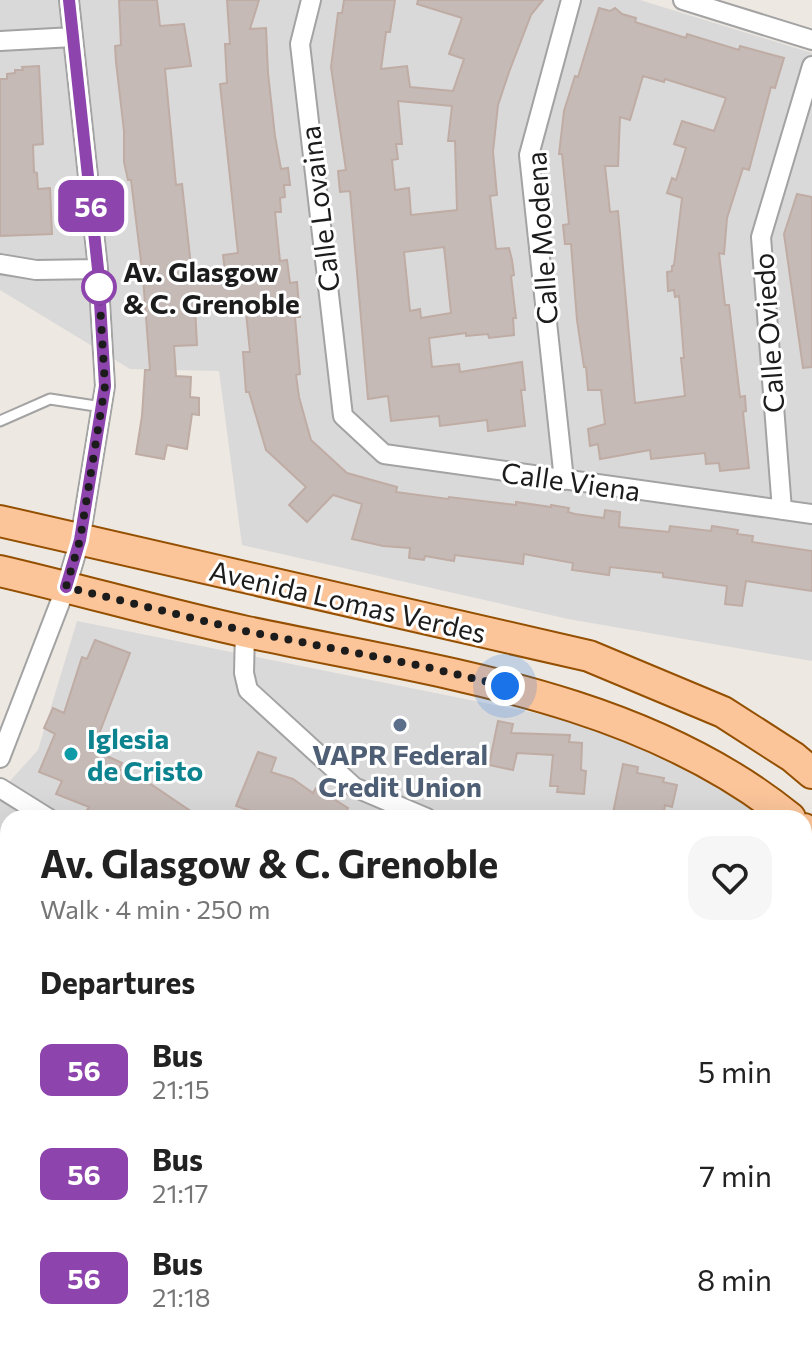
<!DOCTYPE html>
<html lang="en">
<head>
<meta charset="utf-8">
<style>
  :root { --surface:#fff; --page:#f6f6f6; --text:#222; --muted:#767676 }
  body { margin:0; font-family:Commissioner,sans-serif; background:var(--page); color:var(--text); height:100vh; display:flex; flex-direction:column; font-size:30px; white-space:nowrap }
  * { box-sizing:border-box; margin:0 }
  p { font-size:26px; color:var(--muted) }
  .icon { flex:none; width:44px; height:44px; fill:none; stroke:currentColor; stroke-width:2; stroke-linecap:round; stroke-linejoin:round }
  .map { position:relative; flex:1; overflow:hidden }
  .sheet { position:absolute; left:0px; top:810px; width:812px; height:536px; display:flex; flex-direction:column; background:var(--surface); border-radius:24px 24px 0 0; box-shadow:0 8px 32px #0002 }
  .sheet>* { flex:none }
  .badge { padding:0 16px; border-radius:12px; font-size:28px; line-height:52px }
  .you { position:absolute; width:40px; height:40px; margin:-20px; border:6px solid #fff; border-radius:50%; background:#1a73e8; box-shadow:0 0 0 12px #1a73e833 }
  .map>.badge { position:absolute; translate:-50% -50%; box-shadow:0 0 0 4px #fff }
  h2 { padding:0 40px; font-size:30px; line-height:72px }
  .round { display:grid; place-items:center; flex:none; width:84px; height:84px; border-radius:24px; background:var(--page) }
  .head { display:flex; align-items:center; justify-content:space-between; height:136px; padding:0 40px }
  h1 { font-size:38px; font-weight:700; line-height:60px }
  ul { padding:0; list-style:none }
  li { display:flex; align-items:center; gap:24px; height:104px; padding:0 40px }
  li div { flex:1 }
  li b { display:block; font-size:30px }
  li em { font-style:normal }
  li .badge { min-width:88px; font-weight:700; text-align:center }
  .map>svg:first-child { display:block }
  .residential { fill:#dad9d9 }
  .park { fill:#c0f9bd }
  .building { fill:#c5bab5; stroke:#bfaca4; stroke-width:2; fill-rule:evenodd }
  .lines { fill:none; stroke-linecap:round; stroke-linejoin:round }
  .service-casing { stroke:#a3a3a3; stroke-width:13 }
  .minor-casing { stroke:#a3a3a3; stroke-width:22 }
  .primary-casing { stroke:#945000; stroke-width:34 }
  .service { stroke:#fff; stroke-width:9 }
  .minor { stroke:#fff; stroke-width:18 }
  .primary { stroke:#fbc499; stroke-width:30 }
  .line-casing { stroke:#fff; stroke-width:18 }
  .line { stroke:#8e44ad; stroke-width:12 }
  .walk { stroke:#1c1c1c; stroke-width:8; stroke-dasharray:0 14.4 }
  .stop-dot { fill:#fff; stroke:#8e44ad; stroke-width:4 }
  .service-dot { fill:#5c6f8a; stroke:#fff; stroke-width:3 }
  .culture-dot { fill:#0f9aa8; stroke:#fff; stroke-width:3 }
  .labels { text-anchor:middle; dominant-baseline:central; stroke-width:6; stroke-linejoin:round; paint-order:stroke }
  .street-label { font-size:28px; fill:#1c1c1c; stroke:#fff }
  .stop-label { font-size:28px; font-weight:bold; fill:#1c1c1c; stroke:#fff; text-anchor:start }
  .culture-label { font-size:28px; font-weight:bold; fill:#0d838f; stroke:#fff; text-anchor:start }
  .service-label { font-size:28px; font-weight:bold; fill:#4e5e75; stroke:#fff }
</style>
</head>
<body>
<div class="map">
<svg width="812" height="1346" viewBox="0 0 812 1346">
  <rect width="100%" height="100%" fill="#ede8e1"/>
  <!-- residential -->
  <path class="residential" d="M 0,0 L 640,0 L 812,53 L 812,661 L 568,619 L 242,545 L 219,371 L 130,369 L 0,290 Z
    M 77,621 L 719,750 L 779,818 L 8,818 L 8,1338 L 804,1338 L 804,847 L 812,856 L 812,1346 L 0,1346 L 0,792 L 38,750 Z"/>
  <!-- park -->
  <path class="park" d="M 0,1120 L 8,1121 L 8,1338 L 168,1338 L 163,1346 L 0,1346 Z"/>
  <!-- building -->
  <path class="building" d="M 119,0 L 157,0 L 160,26 L 184,24 L 191,66 L 165,69 L 176,185 L 182,184 L 192,275 L 225,271 L 223,255 L 238,253 L 220,84 L 227,83 L 225,44 L 230,44 L 227,0 L 259,0 L 250,29 L 266,28 L 268,73 L 275,136 L 281,169 L 288,168 L 290,185 L 284,185 L 285,197 L 280,198 L 281,212 L 275,212 L 280,261 L 287,260 L 290,283 L 297,282 L 300,317 L 295,317 L 300,374 L 296,375 L 299,397 L 311,440 L 347,473 L 397,487 L 396,492 L 448,499 L 449,497 L 516,505 L 516,502 L 551,507 L 551,505 L 569,508 L 568,512 L 575,514 L 604,518 L 605,510 L 620,512 L 619,527 L 669,532 L 670,526 L 711,531 L 712,526 L 738,530 L 737,534 L 753,536 L 752,542 L 812,551 L 812,591 L 746,581 L 742,606 L 725,604 L 727,586 L 663,577 L 663,573 L 610,567 L 609,575 L 572,570 L 573,563 L 524,554 L 523,564 L 455,555 L 454,561 L 425,556 L 424,560 L 409,558 L 410,548 L 383,546 L 352,539 L 362,504 L 333,495 L 307,522 L 289,505 L 306,487 L 266,450 L 249,392 L 246,392 L 243,352 L 250,352 L 245,303 L 237,304 L 236,300 L 195,306 L 197,345 L 174,346 L 176,376 L 191,377 L 190,397 L 199,398 L 199,415 L 192,414 L 187,449 L 167,445 L 164,459 L 136,454 L 142,416 L 145,370 L 150,370 L 143,277 L 131,180 L 128,180 L 124,162 L 124,131 L 116,62 L 115,46 L 121,45 Z
    M 344,0 L 395,0 L 390,32 L 386,32 L 381,69 L 407,66 L 410,87 L 453,91 L 464,59 L 449,54 L 462,18 L 417,4 L 418,0 L 543,0 L 531,15 L 509,72 L 498,105 L 493,152 L 497,195 L 490,196 L 496,249 L 509,248 L 512,260 L 514,275 L 511,276 L 516,318 L 513,318 L 514,335 L 489,338 L 488,334 L 466,336 L 466,333 L 429,338 L 432,367 L 459,364 L 460,372 L 522,362 L 525,390 L 521,390 L 525,426 L 488,431 L 487,420 L 440,426 L 439,416 L 391,421 L 388,396 L 368,399 L 350,191 L 340,192 L 338,171 L 346,170 L 331,67 L 338,13 L 342,13 ZM 398,101 L 452,106 L 448,141 L 455,141 L 457,210 L 411,215 L 409,188 L 395,190 L 392,160 L 398,159 L 396,144 L 402,144 ZM 444,247 L 451,313 L 421,318 L 420,309 L 410,311 L 404,252 Z
    M 599,8 L 610,11 L 615,8 L 622,14 L 636,18 L 635,22 L 686,38 L 687,34 L 739,50 L 740,46 L 784,58 L 775,88 L 771,87 L 749,170 L 743,168 L 727,218 L 724,254 L 719,253 L 725,305 L 729,305 L 740,397 L 745,396 L 746,411 L 743,412 L 749,468 L 720,471 L 719,463 L 706,464 L 705,453 L 651,459 L 650,450 L 600,459 L 598,444 L 590,446 L 588,429 L 605,424 L 601,390 L 588,390 L 586,367 L 584,367 L 577,320 L 571,244 L 565,244 L 563,225 L 569,224 L 562,154 L 559,154 L 564,111 L 575,76 L 578,77 ZM 643,76 L 664,82 L 665,79 L 726,98 L 714,131 L 682,121 L 674,144 L 686,148 L 676,180 L 672,178 L 667,193 L 682,198 L 674,265 L 672,266 L 672,271 L 667,272 L 668,291 L 674,290 L 675,297 L 679,296 L 684,358 L 681,358 L 685,396 L 635,403 L 618,211 L 610,212 L 605,166 L 618,166 L 620,117 L 630,120 Z
    M 39,66 L 43,144 L 33,145 L 34,172 L 37,173 L 38,189 L 50,188 L 52,234 L 0,236 L 0,79 L 7,79 L 7,74 L 15,73 L 15,70 L 23,70 L 22,67 Z
    M 797,194 L 812,197 L 812,367 L 803,368 L 784,234 Z
    M 95,640 L 130,653 L 94,747 L 98,748 L 96,751 L 122,763 L 119,769 L 146,781 L 201,818 L 82,818 L 89,807 L 56,794 L 62,781 L 39,772 L 55,734 L 44,728 L 53,708 L 64,713 L 82,657 L 87,659 Z
    M 498,721 L 513,724 L 511,733 L 570,735 L 569,742 L 582,743 L 581,770 L 586,771 L 584,794 L 557,792 L 558,786 L 550,786 L 553,755 L 517,753 L 513,770 L 489,765 Z
    M 258,752 L 276,758 L 271,772 L 293,779 L 313,793 L 316,788 L 348,808 L 341,818 L 271,818 L 236,806 Z
    M 623,764 L 638,767 L 637,773 L 664,778 L 663,782 L 677,785 L 672,807 L 665,805 L 663,818 L 612,818 Z"/>
  <g class="lines">
    <!-- service casing -->
    <g class="service-casing">
      <path id="service" d="M 0,421 L 50,399 L 102,407"/>
    </g>
    <!-- minor casing -->
    <g class="minor-casing">
      <path id="minor" d="M 311,0 L 300,44 L 343,416 L 384,454 L 812,514
        M 683,0 L 812,40
        M 0,41 L 73,37
        M 0,264 L 36,270 L 98,269
        M 564,480 L 529,155 L 571,0
        M 782,510 L 761,237 L 812,66
        M 245,631 L 244,673 L 248,690 L 354,787 L 427,818
        M 0,758 L 66,587 L 80,540 L 105,386 L 98,269 L 69,0
        M 0,788 L 48,818
        M 0,952 L 8,956
        M 804,1004 L 812,1006
        M 804,1228 L 812,1230
        M 322,1346 L 328,1338
        M 693,1346 L 699,1338"/>
    </g>
    <!-- primary casing -->
    <g class="primary-casing">
      <path id="primary" d="M 0,521 L 589,656 L 723,712 L 793,757 L 812,773
        M 0,571 C 82,590 164,614 247,632 C 430,671 639,695 790,818
        M 804,829 L 812,836"/>
    </g>
    <!-- service -->
    <use href="#service" class="service"/>
    <!-- minor -->
    <use href="#minor" class="minor"/>
    <!-- primary -->
    <use href="#primary" class="primary"/>
  </g>
  <g class="lines">
    <!-- line casing -->
    <g class="line-casing">
      <path id="line" d="M 66,587 L 80,540 L 105,386 L 98,269 L 69,0"/>
    </g>
    <!-- line -->
    <use href="#line" class="line"/>
    <!-- walk -->
    <path class="walk" d="M 99,287 L 105,386 L 80,540 L 66,587 L 245,631 L 422,666 L 505,686"/>
  </g>
  <!-- markers -->
  <circle class="stop-dot" cx="99" cy="287" r="16"/>
  <circle class="service-dot" cx="400" cy="725" r="8"/>
  <circle class="culture-dot" cx="71" cy="754" r="8"/>
  <g class="labels">
    <!-- street labels -->
    <g class="street-label">
      <text transform="translate(319 209) rotate(-97)">Calle Lovaina</text>
      <text transform="translate(541 238) rotate(-94)">Calle Modena</text>
      <text transform="translate(768 333) rotate(-94)">Calle Oviedo</text>
      <text transform="translate(571 481) rotate(8)">Calle Viena</text>
      <text transform="translate(348 601) rotate(13)">Avenida Lomas Verdes</text>
    </g>
    <!-- stop labels -->
    <g class="stop-label">
      <text x="123" y="271">Av. Glasgow<tspan x="123" dy="32">&amp; C. Grenoble</tspan></text>
    </g>
    <!-- culture labels -->
    <g class="culture-label">
      <text x="87" y="738">Iglesia<tspan x="87" dy="32">de Cristo</tspan></text>
    </g>
    <!-- service labels -->
    <g class="service-label">
      <text x="400" y="754">VAPR Federal<tspan x="400" dy="32">Credit Union</tspan></text>
    </g>
  </g>
</svg>
<div class="you" style="left:505px;top:686px"></div>
<b class="badge" style="left:91px;top:206px;background:#8e44ad;color:#fff">56</b>
<section class="sheet">
<div class="head"><div><h1>Av. Glasgow &amp; C. Grenoble</h1><p>Walk · 4 min · 250 m</p></div><a class="round"><svg class="icon" aria-label="heart" viewBox="0 0 24 24"><path d="M12 20l-8-8c-3-5 5-10 8-4 3-6 11-1 8 4z"/></svg></a></div>
<h2>Departures</h2>
<ul>
<li><span class="badge" style="background:#8e44ad;color:#fff">56</span><div><b>Bus</b><p>21:15</p></div><em>5 min</em></li>
<li><span class="badge" style="background:#8e44ad;color:#fff">56</span><div><b>Bus</b><p>21:17</p></div><em>7 min</em></li>
<li><span class="badge" style="background:#8e44ad;color:#fff">56</span><div><b>Bus</b><p>21:18</p></div><em>8 min</em></li>
</ul>
</section>
</div>
</body>
</html>
